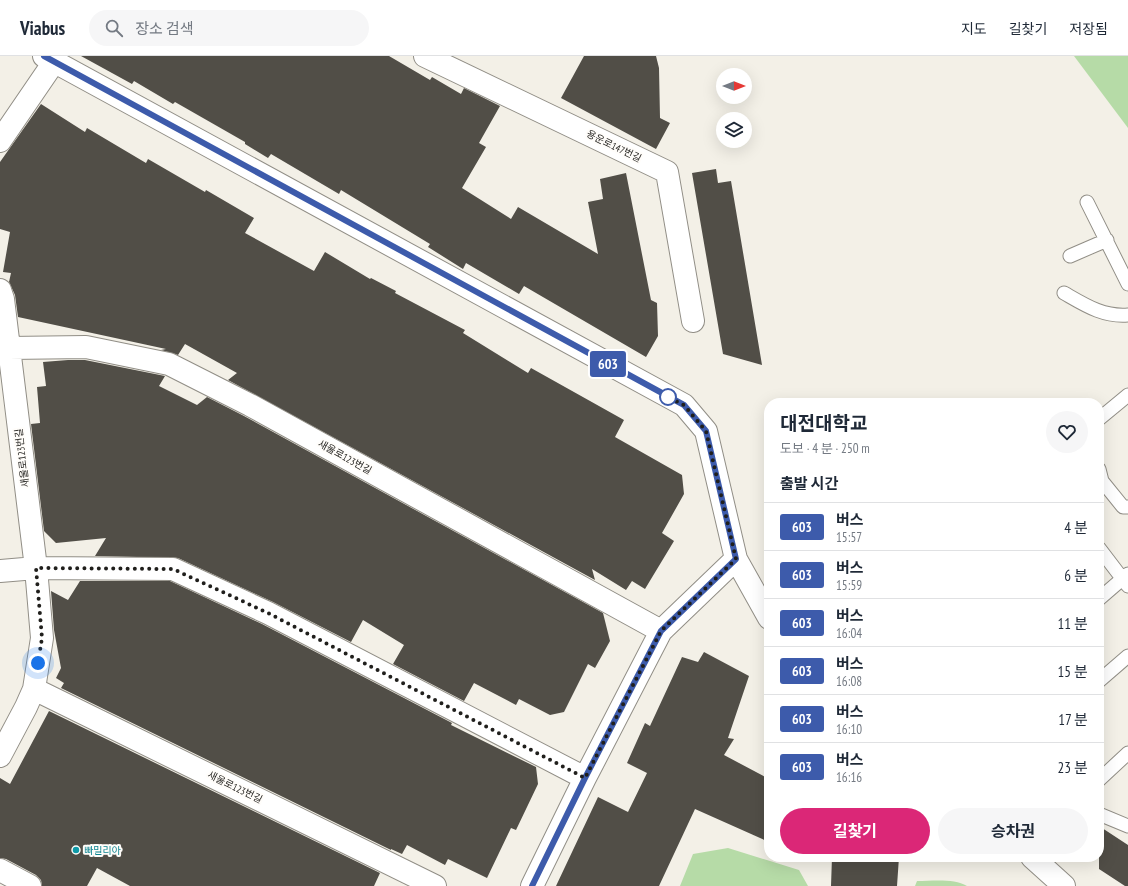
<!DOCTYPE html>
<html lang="ko">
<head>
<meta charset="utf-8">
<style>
  :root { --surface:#fff; --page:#f6f6f7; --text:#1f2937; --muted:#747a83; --line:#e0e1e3; --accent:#db2777 }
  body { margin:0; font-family:"PT Sans Narrow","Noto Sans KR",sans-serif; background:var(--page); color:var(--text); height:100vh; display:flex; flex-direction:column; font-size:15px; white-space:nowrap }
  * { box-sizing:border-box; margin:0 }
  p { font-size:13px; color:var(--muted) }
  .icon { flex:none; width:22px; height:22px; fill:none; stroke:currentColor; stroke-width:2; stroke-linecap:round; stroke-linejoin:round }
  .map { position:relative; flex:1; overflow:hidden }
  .side { position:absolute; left:764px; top:342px; width:340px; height:464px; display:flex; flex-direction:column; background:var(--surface); border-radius:16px; box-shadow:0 4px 16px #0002 }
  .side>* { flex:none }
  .badge { padding:0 8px; border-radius:3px; font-size:14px; line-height:26px }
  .needle { width:26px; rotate:90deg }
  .tools { position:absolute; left:716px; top:12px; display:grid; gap:8px }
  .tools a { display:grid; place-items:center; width:36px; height:36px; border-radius:50%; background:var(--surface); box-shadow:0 4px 16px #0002; font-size:20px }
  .you { position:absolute; width:20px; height:20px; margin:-10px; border:3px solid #fff; border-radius:50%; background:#1a73e8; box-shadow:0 0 0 6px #1a73e833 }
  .map>.badge { position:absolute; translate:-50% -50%; box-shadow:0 0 0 2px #fff }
  h2 { padding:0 16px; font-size:15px; line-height:36px }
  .round { display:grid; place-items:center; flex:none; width:42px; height:42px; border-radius:21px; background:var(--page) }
  .summary { display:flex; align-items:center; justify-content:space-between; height:68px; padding:0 16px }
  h1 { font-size:19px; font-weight:700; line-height:30px }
  .button { display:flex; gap:8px; margin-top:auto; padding:8px 16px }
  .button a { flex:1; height:46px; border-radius:24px; background:var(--accent); color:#fff; font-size:16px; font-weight:700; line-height:46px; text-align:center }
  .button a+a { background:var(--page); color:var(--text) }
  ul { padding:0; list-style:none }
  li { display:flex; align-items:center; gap:12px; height:48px; padding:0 16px; border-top:1px solid var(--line) }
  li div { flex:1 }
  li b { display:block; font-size:15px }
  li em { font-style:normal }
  li .badge { min-width:44px; font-weight:700; text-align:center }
  header { display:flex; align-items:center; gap:24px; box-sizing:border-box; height:56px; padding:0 20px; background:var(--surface); border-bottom:1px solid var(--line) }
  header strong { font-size:19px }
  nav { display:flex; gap:22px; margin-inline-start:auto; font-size:14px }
  .search { width:280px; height:36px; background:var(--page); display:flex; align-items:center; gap:10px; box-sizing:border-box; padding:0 14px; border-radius:22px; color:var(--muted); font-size:15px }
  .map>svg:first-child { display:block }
  .green { fill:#b6dba7 }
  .building { fill:#514e47 }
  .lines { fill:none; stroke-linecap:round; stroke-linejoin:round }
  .service-casing { stroke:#918e86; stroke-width:15 }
  .minor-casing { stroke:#918e86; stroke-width:24 }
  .service { stroke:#fff; stroke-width:13 }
  .minor { stroke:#fff; stroke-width:22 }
  .line-casing { stroke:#fff; stroke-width:9 }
  .line { stroke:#3d5bab; stroke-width:6 }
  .walk { stroke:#201f1c; stroke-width:4; stroke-dasharray:0 7.2 }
  .stop-dot { fill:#fff; stroke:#3d5bab; stroke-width:2 }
  .culture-dot { fill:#0f9aa8; stroke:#fffdfa; stroke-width:1.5 }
  .labels { text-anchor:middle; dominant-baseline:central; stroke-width:4; stroke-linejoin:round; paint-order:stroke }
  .street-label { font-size:10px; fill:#201f1c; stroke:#fffdfa }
  .culture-label { font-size:10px; fill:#0d838f; stroke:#fffdfa; text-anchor:start }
</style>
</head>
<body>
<header>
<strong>Viabus</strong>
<div class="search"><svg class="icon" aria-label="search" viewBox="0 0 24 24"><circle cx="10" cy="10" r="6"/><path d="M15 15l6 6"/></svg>장소 검색</div>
<nav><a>지도</a><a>길찾기</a><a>저장됨</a></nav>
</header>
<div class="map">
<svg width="1128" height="830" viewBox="0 0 1128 830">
  <rect width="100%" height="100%" fill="#f3f0e7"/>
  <!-- green -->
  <path class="green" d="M 1074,0 L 1128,0 L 1128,72 Z
    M 728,792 L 799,814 L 808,830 L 680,830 L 693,798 Z
    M 917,825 C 932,825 954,822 967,830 L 915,830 Z"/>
  <!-- building -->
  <path class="building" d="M 81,0 L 389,0 L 430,24 L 432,21 L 461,38 L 464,32 L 500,50 L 479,87 L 486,91 L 462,132 L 511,163 L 518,151 L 598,198 L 588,146 L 603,143 L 600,123 L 626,117 L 651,244 L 657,247 L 658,280 L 646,301 L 524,230 L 519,238 L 466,207 L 463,213 L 428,191 L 430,188 L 341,134 L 339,138 L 271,98 L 268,102 L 245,88 L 245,86 L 175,46 L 173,48 L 134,25 L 132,28 Z
    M 584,0 L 656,0 L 659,12 L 660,62 L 670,67 L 656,93 L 561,42 Z
    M 41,48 L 85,76 L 87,72 L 146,107 L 148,103 L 205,136 L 206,134 L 254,162 L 245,177 L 314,215 L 325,196 L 370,223 L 371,222 L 396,235 L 395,237 L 465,274 L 463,277 L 528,317 L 531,312 L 624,364 L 615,381 L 682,419 L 684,438 L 662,477 L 674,485 L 645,533 L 632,525 L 626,534 L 592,513 L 595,524 L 228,324 L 237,317 L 185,288 L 178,299 L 161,294 L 166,293 L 18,261 L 15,239 L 9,226 L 11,217 L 3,216 L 10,176 L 0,173 L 0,106 Z
    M 716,113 L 718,127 L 731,125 L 762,309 L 723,298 L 692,117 Z
    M 68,304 L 85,304 L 165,320 L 159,330 L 197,349 L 207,341 L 244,360 L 603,557 L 610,585 L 595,612 L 588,608 L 564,656 L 550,659 L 519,643 L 516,649 L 474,627 L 464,645 L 393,608 L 404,589 L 363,564 L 351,586 L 273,546 L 178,502 L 95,500 L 106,482 L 56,487 L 44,475 L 31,368 L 40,367 L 37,331 L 46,330 L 43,306 Z
    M 80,525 L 170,525 L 262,568 L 452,667 L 451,669 L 536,711 L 538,728 L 516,774 L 511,772 L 487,822 L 448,803 L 445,809 L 407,789 L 402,798 L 391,793 L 391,794 L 61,632 L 64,627 L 56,622 L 61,612 L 54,574 L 51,535 L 68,544 Z
    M 704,596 L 749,620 L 728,682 L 734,683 L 724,699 L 769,723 L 769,786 L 695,753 L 659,830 L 556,830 L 598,741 L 628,756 L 647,717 L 627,707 L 645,667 L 650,670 L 682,601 L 698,606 Z
    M 49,655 L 380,817 L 374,830 L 130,830 L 97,812 L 87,830 L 42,830 L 41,824 L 36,819 L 6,803 L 0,802 L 0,722 L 10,728 Z
    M 1099,770 L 1128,789 L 1128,830 L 1125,830 L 1099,813 Z
    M 832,801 L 899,801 L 897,830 L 831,830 Z"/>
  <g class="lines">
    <!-- service casing -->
    <g class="service-casing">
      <path id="service" d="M 1087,146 L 1128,228
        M 1070,200 L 1107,184
        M 1064,237 C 1085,249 1103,261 1128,259
        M 1099,363 L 1128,339
        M 1099,413 L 1102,425 L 1123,451 L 1128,451
        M 1099,492 L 1128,530
        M 1099,543 L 1128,518
        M 1099,625 L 1128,600
        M 1099,724 L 1128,697
        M 1099,758 L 1128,770"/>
    </g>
    <!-- minor casing -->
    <g class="minor-casing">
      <path id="minor" d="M 44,0 L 684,349 L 706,375 L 736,503 L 769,562
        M 425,0 L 667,116 L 693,265
        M 0,85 L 54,6
        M 0,234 L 3,243 L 36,512 L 42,582 L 34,633 L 26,651 L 0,700
        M 0,294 L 9,292 L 86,291 L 169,308 L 250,349 L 661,575
        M 0,515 L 36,512 L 173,513 L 268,557 L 585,722
        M 34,633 L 435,830
        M 1032,801 L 1064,830
        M 0,814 L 30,830
        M 532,830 L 585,722 L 661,575 L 736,503"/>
    </g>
    <!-- service -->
    <use href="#service" class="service"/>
    <!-- minor -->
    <use href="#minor" class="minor"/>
  </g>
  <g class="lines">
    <!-- line casing -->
    <g class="line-casing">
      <path id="line" d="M 44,0 L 684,349 L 706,375 L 736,503 L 661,575 L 585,722 L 532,830"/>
    </g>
    <!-- line -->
    <use href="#line" class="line"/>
    <!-- walk -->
    <path class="walk" d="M 38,607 L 42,582 L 36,512 L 173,513 L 268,557 L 585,722 L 661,575 L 736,503 L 706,375 L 684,349 L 668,341"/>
  </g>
  <!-- markers -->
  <circle class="stop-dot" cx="668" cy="341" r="8"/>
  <circle class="culture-dot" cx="76" cy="794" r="4"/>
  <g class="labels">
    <!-- street labels -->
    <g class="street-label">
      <text transform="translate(614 90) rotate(26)">용운로147번길</text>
      <text transform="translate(345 401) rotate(29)">새울로123번길</text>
      <text transform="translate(22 402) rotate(-97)">새울로123번길</text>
      <text transform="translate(235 731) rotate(26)">새울로123번길</text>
    </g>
    <!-- culture labels -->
    <g class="culture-label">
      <text x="84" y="794">빠밀리아</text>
    </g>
  </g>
</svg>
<div class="tools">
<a><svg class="needle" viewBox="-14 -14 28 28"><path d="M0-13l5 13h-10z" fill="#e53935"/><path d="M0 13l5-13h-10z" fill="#747a83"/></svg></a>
<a><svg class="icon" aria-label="layers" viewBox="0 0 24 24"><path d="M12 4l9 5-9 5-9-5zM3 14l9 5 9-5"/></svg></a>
</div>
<div class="you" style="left:38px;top:607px"></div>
<b class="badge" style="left:608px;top:308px;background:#3d5bab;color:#fff">603</b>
<section class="side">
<div class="summary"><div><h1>대전대학교</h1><p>도보 · 4 분 · 250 m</p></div><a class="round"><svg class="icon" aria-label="heart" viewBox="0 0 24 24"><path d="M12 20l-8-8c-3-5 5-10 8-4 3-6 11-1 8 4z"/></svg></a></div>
<h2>출발 시간</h2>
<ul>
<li><span class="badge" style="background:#3d5bab;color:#fff">603</span><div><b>버스</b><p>15:57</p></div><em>4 분</em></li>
<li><span class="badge" style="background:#3d5bab;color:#fff">603</span><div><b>버스</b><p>15:59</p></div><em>6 분</em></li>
<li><span class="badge" style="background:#3d5bab;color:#fff">603</span><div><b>버스</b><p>16:04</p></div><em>11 분</em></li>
<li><span class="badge" style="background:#3d5bab;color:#fff">603</span><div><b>버스</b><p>16:08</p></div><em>15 분</em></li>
<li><span class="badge" style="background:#3d5bab;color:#fff">603</span><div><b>버스</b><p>16:10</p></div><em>17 분</em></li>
<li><span class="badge" style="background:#3d5bab;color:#fff">603</span><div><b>버스</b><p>16:16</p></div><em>23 분</em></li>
</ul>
<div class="button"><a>길찾기</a><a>승차권</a></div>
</section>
</div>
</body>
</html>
